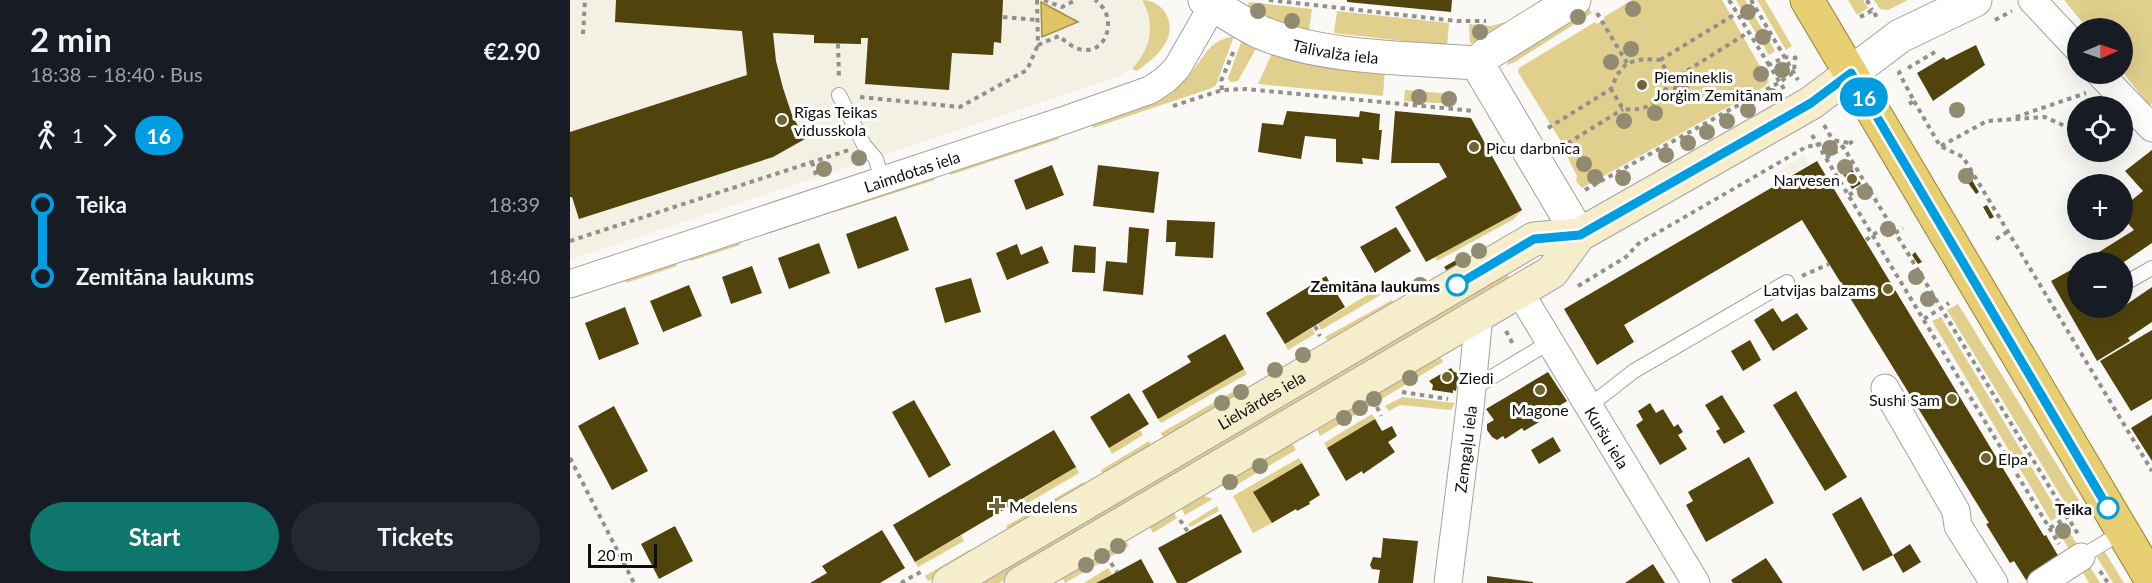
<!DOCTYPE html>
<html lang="en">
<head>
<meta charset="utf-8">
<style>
  :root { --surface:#171b24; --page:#242831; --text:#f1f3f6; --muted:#9ea1a6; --accent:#0f766e }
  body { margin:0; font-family:Lato,sans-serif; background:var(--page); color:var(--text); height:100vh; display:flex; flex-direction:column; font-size:22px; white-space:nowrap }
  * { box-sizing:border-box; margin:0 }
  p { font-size:20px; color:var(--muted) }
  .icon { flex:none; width:33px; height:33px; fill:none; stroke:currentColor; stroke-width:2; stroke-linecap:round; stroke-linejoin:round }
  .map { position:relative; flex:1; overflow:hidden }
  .panel { display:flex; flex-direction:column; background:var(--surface); width:570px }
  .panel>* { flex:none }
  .badge { padding:0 12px; border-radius:20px; font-size:21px; line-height:39px }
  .needle { width:39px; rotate:88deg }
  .buttons { position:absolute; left:1497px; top:18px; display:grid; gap:12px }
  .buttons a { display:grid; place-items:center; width:66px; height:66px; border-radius:50%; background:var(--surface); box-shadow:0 6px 24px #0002; font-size:30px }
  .scale { position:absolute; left:18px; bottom:15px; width:69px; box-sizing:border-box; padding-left:6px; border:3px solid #0e0e0c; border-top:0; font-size:16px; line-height:21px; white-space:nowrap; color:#0e0e0c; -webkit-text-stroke:4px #fff; paint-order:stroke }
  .map>.badge { position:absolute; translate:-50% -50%; box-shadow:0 0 0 3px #fff }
  .legs { display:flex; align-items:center; gap:9px; height:66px; padding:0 30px; font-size:20px }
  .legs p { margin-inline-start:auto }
  .head { display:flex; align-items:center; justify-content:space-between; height:102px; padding:0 30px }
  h1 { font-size:33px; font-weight:700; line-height:45px }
  .button { display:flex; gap:12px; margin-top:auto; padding:12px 30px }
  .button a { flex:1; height:69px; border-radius:36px; background:var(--accent); color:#fff; font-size:24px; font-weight:700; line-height:69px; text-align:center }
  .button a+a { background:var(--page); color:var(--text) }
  ul { padding:0 30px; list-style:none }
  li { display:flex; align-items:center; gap:21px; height:72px; font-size:22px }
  li i { display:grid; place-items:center; width:9px; height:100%; margin:0 8px; background:currentColor }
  li i::after { content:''; width:15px; height:15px; margin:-8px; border:4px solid; border-radius:50%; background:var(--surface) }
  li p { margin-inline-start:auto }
  li:first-child i { background:linear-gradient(#0000 50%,currentColor 0) }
  li:last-child i { background:linear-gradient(currentColor 50%,#0000 0) }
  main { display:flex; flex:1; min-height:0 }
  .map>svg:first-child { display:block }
  .built { fill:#f3f0e4 }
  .green { fill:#e1cf8e }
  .water { fill:#dfc564; stroke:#a08e4a; stroke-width:1.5 }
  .building { fill:#50430b }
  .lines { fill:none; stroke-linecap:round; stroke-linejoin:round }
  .service-casing { stroke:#a4a39f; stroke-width:16 }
  .minor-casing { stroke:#a4a39f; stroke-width:29 }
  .tertiary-casing { stroke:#a4a39f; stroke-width:35 }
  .secondary-casing { stroke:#a4a39f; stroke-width:35 }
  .trunk-casing { stroke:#978336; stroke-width:35 }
  .path { stroke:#91908d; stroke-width:4; stroke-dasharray:4.5 4.5; stroke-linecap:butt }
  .service { stroke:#fff; stroke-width:14 }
  .minor { stroke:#fff; stroke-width:27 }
  .tertiary { stroke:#fff; stroke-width:33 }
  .secondary { stroke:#f6edca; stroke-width:33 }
  .trunk { stroke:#e7ce70; stroke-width:33 }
  .tree { fill:#918b71 }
  .line-1-casing { stroke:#fff; stroke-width:14 }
  .line-1 { stroke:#009de0; stroke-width:9 }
  .poi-dot { fill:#716431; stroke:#fff; stroke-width:2 }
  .stop-1-dot { fill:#fff; stroke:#009de0; stroke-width:3 }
  .labels { text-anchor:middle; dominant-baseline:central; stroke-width:6; stroke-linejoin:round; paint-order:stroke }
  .street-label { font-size:16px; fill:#0e0e0c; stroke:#fff }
  .poi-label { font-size:16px; fill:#0e0e0c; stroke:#fff; text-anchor:start }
  .stop-label { font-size:16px; font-weight:bold; fill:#0e0e0c; stroke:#fff; text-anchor:end }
</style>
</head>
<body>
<main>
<section class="panel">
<div class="head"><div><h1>2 min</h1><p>18:38 – 18:40 · Bus</p></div><b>€2.90</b></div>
<div class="legs"><svg class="icon" aria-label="walk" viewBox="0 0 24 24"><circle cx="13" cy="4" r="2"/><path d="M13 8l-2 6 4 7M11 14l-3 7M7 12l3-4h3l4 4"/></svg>1<svg class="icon" aria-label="forward" viewBox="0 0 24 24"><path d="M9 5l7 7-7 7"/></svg><b class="badge" style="background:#009de0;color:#fff">16</b></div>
<ul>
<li><i style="color:#009de0"></i><b>Teika</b><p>18:39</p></li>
<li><i style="color:#009de0"></i><b>Zemitāna laukums</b><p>18:40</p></li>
</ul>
<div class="button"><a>Start</a><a>Tickets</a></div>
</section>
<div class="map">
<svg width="1582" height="583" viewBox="0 0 1582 583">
  <rect width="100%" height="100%" fill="#faf9f5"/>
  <!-- built -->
  <path class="built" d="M 0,0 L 572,0 L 578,12 L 581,24 L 578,44 L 570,61 L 550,76 L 0,260 Z
    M 1234,156 L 1239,164 L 1211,180 L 1206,171 Z"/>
  <!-- green -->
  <path class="green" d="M 572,0 C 592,0 606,21 597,40 C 591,53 578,63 567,71 L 562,69 C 581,49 586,24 572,0 Z
    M 1062,0 L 1152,0 L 1199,82 L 1194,87 L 1012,188 L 1006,181 L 1007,176 L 995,152 L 997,151 L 948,72 L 949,68 L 1025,22 L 1027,24 L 1035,19 L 1034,17 Z
    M 1166,0 L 1175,0 L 1205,51 L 1199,55 Z
    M 1187,0 L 1195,0 L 1222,46 L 1216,50 Z
    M 1278,0 L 1293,0 L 1298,8 L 1287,15 Z
    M 1304,0 L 1338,0 L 1318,10 L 1310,9 Z
    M 1494,0 L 1582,0 L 1582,103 L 1579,106 L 1553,72 L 1552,28 L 1517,28 Z
    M 679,2 L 742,9 L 739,30 L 700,22 L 677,12 Z
    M 1018,7 L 1022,13 L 943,63 L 936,65 L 944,54 Z
    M 767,11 L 879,23 L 877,46 L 764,33 Z
    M 935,22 L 939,28 L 922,39 L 900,43 L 899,24 L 921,26 Z
    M 664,36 L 646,85 L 642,88 L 523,128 L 522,121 C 541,115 581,105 596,95 C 606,88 616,80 623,70 C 638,52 638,42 664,36 Z
    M 673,37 L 688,45 L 668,81 L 660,82 L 658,78 Z
    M 703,51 L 815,69 L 813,96 L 688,84 Z
    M 835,90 L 881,94 L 881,104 L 834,101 Z
    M 487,134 L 489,139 L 380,175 L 378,170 Z
    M 364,175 L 365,180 L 265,212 L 264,208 Z
    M 952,210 L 944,219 L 867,261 L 865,257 Z
    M 168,240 L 170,245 L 121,261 L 118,257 Z
    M 106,261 L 107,266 L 56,283 L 55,278 Z
    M 936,272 L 942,282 L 429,583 L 405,583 Z
    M 811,287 L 814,293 L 751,330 L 748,324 Z
    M 822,300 L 826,307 L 759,343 L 755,337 Z
    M 1388,304 L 1510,502 L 1499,509 L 1377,310 Z
    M 1371,317 L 1490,515 L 1481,521 L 1362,321 Z
    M 742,328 L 745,334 L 718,350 L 715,344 Z
    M 870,357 L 873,362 L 750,436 L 747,430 Z
    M 674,369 L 677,374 L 591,423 L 588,419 Z
    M 676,384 L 679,392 L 594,439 L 591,433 Z
    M 832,397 L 885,403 L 881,410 L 830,405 L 819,411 L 815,406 Z
    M 802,414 L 805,419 L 757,448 L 754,443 Z
    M 570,430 L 573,435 L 542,454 L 539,448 Z
    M 579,441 L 583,448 L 533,474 L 531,470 Z
    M 722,443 L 726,450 L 656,491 L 654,485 L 655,481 Z
    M 729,458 L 732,463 L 684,491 L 702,523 L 683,533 L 663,496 Z
    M 506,467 L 509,473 L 439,514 L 437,509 Z
    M 514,482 L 518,488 L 441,533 L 436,526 Z
    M 628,494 L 643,499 L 615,515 L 610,505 Z
    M 647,506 L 649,511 L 620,527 L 618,524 Z
    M 602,510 L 607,518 L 583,533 L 578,524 Z
    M 1495,525 L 1511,551 L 1503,555 L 1487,530 Z
    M 391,535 L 394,541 L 348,567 L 345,562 Z
    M 554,538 L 559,546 L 495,583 L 491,575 Z
    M 399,550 L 403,555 L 358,581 L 355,576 Z
    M 1535,552 L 1554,583 L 1543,583 L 1527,557 Z
    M 1517,562 L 1530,583 L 1519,583 L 1510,567 Z
    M 538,568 L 542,574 L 526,583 L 514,583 Z"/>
  <!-- water -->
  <path class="water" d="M 471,2 L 508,22 L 472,37 Z"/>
  <!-- building -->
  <path class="building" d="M 46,0 L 433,0 L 431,43 L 424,42 L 423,55 L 382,53 L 379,90 L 295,84 L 298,38 L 291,38 L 291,44 L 244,43 L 244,35 L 203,33 L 206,61 L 213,88 L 222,115 L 235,139 L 203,157 L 9,219 L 2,197 L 0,197 L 0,132 L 177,75 L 172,31 L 45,22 Z
    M 777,0 L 882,0 L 881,12 L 777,2 Z
    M 1406,45 L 1415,65 L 1363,101 L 1347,73 L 1374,57 L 1376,60 Z
    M 717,111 L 789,117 L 790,111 L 810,114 L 809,130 L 812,130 L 809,160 L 792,158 L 793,164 L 766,162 L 766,139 L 735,136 L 731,159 L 688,152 L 692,123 L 713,125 Z
    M 825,111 L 901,118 L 952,210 L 856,262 L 825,207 L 877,177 L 869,163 L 821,163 Z
    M 1582,150 L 1582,243 L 1554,262 L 1513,262 L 1564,230 L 1552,217 L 1552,208 L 1573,191 L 1555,171 Z
    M 1247,161 L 1474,536 L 1476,535 L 1490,559 L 1456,580 L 1444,561 L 1440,563 L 1416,524 L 1419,523 L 1232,220 L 1054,325 L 1064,342 L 1027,365 L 994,309 Z
    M 482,165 L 494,195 L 456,210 L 444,180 Z
    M 528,165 L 589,172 L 584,213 L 523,206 Z
    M 1282,169 L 1291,184 L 1282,189 L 1273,174 Z
    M 1402,180 L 1409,192 L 1406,194 L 1398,183 Z
    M 1417,205 L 1424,217 L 1420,219 L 1413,207 Z
    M 326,216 L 339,250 L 288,269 L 276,234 Z
    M 597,220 L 645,222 L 643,258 L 605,256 L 606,242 L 596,242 Z
    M 559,227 L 579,229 L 573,295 L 533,291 L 536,261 L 557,263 Z
    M 826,227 L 841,251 L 805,273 L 790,247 Z
    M 249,243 L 260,273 L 219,289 L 208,258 Z
    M 447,244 L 451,255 L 472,246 L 479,263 L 437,280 L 426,253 Z
    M 504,245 L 526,247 L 525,273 L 502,272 Z
    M 1345,252 L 1352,262 L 1348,264 L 1342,255 Z
    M 886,260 L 889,264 L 877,271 L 874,267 Z
    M 182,266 L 192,293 L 161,304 L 152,277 Z
    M 1508,266 L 1508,308 L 1541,308 L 1544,313 L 1582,287 L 1582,322 L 1558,338 L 1560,341 L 1527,361 L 1481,281 Z
    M 756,276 L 775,307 L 715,344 L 696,313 Z
    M 401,278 L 411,312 L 375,323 L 365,288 Z
    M 119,285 L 132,316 L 93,332 L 80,301 Z
    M 55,307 L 69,344 L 29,360 L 15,323 Z
    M 1203,308 L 1212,322 L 1227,313 L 1238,329 L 1203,351 L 1184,320 Z
    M 1582,330 L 1582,399 L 1561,411 L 1530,361 Z
    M 655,334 L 674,369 L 588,419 L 572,391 L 621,362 L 617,356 Z
    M 1180,340 L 1191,360 L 1173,371 L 1161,351 Z
    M 881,368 L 884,372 L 889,373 L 886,391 L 883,390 L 883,393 L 862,390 L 863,385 L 859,381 Z
    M 978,372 L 997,401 L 979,412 L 981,415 L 954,431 L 952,428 L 935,439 L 933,436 L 927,440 L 922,437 L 917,430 L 917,424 L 924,420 L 916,409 Z
    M 1226,391 L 1277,477 L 1255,491 L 1203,405 Z
    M 559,393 L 579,424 L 539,448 L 520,417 Z
    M 1152,395 L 1175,432 L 1154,444 L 1146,431 L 1150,429 L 1135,405 Z
    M 344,400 L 381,465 L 359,478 L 322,412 Z
    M 1080,403 L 1086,413 L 1093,409 L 1104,427 L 1108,424 L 1113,432 L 1108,435 L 1117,449 L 1090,465 L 1066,425 L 1073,420 L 1068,411 Z
    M 44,406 L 78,471 L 42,490 L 8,426 Z
    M 1582,415 L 1582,461 L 1561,428 Z
    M 805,419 L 812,431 L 822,426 L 827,436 L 818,442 L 825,452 L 793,474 L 792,471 L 776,481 L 757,448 Z
    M 484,430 L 506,467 L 345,562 L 323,525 Z
    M 983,437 L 991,451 L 969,464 L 961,450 Z
    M 1179,457 L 1204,503 L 1136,542 L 1116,505 L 1123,501 L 1118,492 Z
    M 732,463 L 750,495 L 739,502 L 740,504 L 727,511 L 726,509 L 702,523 L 683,492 Z
    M 1291,497 L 1323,555 L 1293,571 L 1262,514 Z
    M 651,514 L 672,552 L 616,583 L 607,583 L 588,548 Z
    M 105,526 L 123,561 L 89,579 L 71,544 Z
    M 312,530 L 335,568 L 310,583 L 240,583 L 257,573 L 252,566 Z
    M 813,538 L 848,541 L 843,583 L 808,583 L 810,570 L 802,569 L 800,565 L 803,557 L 811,558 Z
    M 1340,544 L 1351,562 L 1333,573 L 1323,555 Z
    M 1196,558 L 1213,583 L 1163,583 L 1161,580 Z
    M 571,559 L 584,583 L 526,583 L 547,572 Z
    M 1083,564 L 1095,583 L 1055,583 Z
    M 917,576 L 963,582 L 963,583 L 917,583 Z"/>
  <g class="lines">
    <!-- service casing -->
    <g class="service-casing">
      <path id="service" d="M 269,95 L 294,145 L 306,159 L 312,180
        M 1552,285 L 1582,268
        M 902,389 L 980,342
        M 1019,406 L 1064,371 L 1217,282
        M 1511,557 L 1552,532"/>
    </g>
    <!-- minor casing -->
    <g class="minor-casing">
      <g id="minor">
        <path d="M 1462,0 L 1508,49"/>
        <path d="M 1530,74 L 1582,128"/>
        <path id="s1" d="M 0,284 L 492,121 L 580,90 L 595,80 L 607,68 L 643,5"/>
        <path id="s2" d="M 949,291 L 1126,583"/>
        <path d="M 1315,388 L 1386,511 L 1388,526 L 1424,583"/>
        <path id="s3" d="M 878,583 L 900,408 L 909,315"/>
        <path d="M 1471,583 L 1511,557"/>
      </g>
    </g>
    <!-- tertiary casing -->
    <g class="tertiary-casing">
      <g id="tertiary">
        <path id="s4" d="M 635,0 C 653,10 671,23 690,32 C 751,59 840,58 907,63"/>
        <path d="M 907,63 L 1009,235"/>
        <path d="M 907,63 L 917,54 L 1004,0"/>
        <path d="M 1281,73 L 1330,36 L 1405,0"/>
      </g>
    </g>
    <!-- secondary casing -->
    <g class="secondary-casing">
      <g id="secondary">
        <path id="s5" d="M 379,583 L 964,239 L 1009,235"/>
        <path d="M 451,583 L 982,272 L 1009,235 L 1241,103 L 1281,73"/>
      </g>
    </g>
    <!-- trunk casing -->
    <g class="trunk-casing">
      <path id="trunk" d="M 1237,0 L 1582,581"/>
    </g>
    <!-- path -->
    <path class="path" d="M 467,0 L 468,45 L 489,36 C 496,42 504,49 514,50 C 535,51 543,27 535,11 C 533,7 529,3 525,0
      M 474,0 L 492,7 L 506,0
      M 699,0 L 887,21 L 916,21
      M 1159,0 L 1199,65
      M 1181,0 L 1228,80
      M 1297,0 L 1302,10
      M 1027,13 L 1057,63
      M 433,17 L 467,20
      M 1290,17 L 1303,10 L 1307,18
      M 1425,20 L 1442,11
      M 13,34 L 15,0
      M 268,44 L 269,79
      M 1090,60 L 1167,13
      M 1338,68 L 1365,52
      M 1331,71 L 1329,73 L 1344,101 L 1336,106
      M 1113,72 L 1119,83
      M 1102,80 L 1179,32
      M 1214,89 L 1199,65 L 1215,57 L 1225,58
      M 652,90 L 651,81 L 665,48
      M 290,97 L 390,107 L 457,70 L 468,45
      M 1344,101 L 1370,146 L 1393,157 L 1582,471
      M 603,106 L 652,90 L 676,89 L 904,111
      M 1446,117 L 1516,93
      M 1254,125 L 1261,137 L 1274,148 L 1508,534
      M 978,128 L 1041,89 L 1047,75 L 1057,63 L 1074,59 L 1090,60 L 1102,80 C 1088,101 1080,112 1053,109 L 1041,89
      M 1242,135 L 1489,544
      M 1371,146 L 1417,121 L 1475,117 L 1508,132
      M 990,148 L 1053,109
      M 1256,158 L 1285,140
      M 242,162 L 247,178
      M 1015,190 L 1210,82 L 1224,72 L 1225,58 L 1230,55
      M 1279,195 L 1296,185
      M 1325,233 L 1333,228
      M 1426,239 L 1437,232
      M 1296,240 L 1320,223
      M 0,241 L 279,150
      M 1232,276 L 1259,264
      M 815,284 L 821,292
      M 1008,286 L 1056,257 L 1068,244 L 1236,147 L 1267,141 L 1280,143
      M 1354,319 L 1379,303
      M 745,326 L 750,336
      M 936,331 L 944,346
      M 832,392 L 878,399
      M 807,407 L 811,416
      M 0,458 L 64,583
      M 610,520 L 618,532
      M 1480,528 L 1510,509
      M 541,563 L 547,572
      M 1530,571 L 1538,583
      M 331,583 L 354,570"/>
    <!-- service -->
    <use href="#service" class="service"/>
    <!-- minor -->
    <use href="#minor" class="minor"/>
    <!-- tertiary -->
    <use href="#tertiary" class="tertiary"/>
    <!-- secondary -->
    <use href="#secondary" class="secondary"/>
    <!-- trunk -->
    <use href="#trunk" class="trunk"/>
  </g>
  <!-- trees -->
  <g class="tree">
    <circle cx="1063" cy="9" r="8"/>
    <circle cx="688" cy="11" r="8"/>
    <circle cx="1178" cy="12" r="8"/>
    <circle cx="1008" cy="17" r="8"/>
    <circle cx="722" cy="21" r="8"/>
    <circle cx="910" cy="32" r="8"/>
    <circle cx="1193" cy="37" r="8"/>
    <circle cx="1061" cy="49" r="8"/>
    <circle cx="1041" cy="62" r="8"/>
    <circle cx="1212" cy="70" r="8"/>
    <circle cx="1191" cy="74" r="8"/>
    <circle cx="1111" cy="89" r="8"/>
    <circle cx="1201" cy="96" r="8"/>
    <circle cx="849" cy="97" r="8"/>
    <circle cx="879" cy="99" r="8"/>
    <circle cx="1178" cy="110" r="8"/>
    <circle cx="1387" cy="110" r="8"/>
    <circle cx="1085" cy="113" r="8"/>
    <circle cx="1054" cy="121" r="8"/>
    <circle cx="1157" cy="121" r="8"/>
    <circle cx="1137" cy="132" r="8"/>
    <circle cx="1118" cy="143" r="8"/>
    <circle cx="1260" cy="148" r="8"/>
    <circle cx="1096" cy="155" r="8"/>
    <circle cx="289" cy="158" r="8"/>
    <circle cx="1014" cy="164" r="8"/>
    <circle cx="1275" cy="167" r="8"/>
    <circle cx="254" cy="169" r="8"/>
    <circle cx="1396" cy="176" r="8"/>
    <circle cx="1025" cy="177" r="8"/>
    <circle cx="1053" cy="178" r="8"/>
    <circle cx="1295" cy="192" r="8"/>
    <circle cx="1318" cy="229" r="8"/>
    <circle cx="909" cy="251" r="8"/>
    <circle cx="893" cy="260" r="8"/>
    <circle cx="1346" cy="277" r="8"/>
    <circle cx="850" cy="285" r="8"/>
    <circle cx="1358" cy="299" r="8"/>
    <circle cx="733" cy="355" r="8"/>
    <circle cx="705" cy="370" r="8"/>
    <circle cx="840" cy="378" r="8"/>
    <circle cx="671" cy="392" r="8"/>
    <circle cx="804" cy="399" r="8"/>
    <circle cx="652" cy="403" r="8"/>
    <circle cx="790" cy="408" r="8"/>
    <circle cx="774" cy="418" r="8"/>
    <circle cx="690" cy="466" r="8"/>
    <circle cx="660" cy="482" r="8"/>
    <circle cx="1493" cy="531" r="8"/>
    <circle cx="548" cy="546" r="8"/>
    <circle cx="532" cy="556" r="8"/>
    <circle cx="516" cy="565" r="8"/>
  </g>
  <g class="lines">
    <!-- line-1 casing -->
    <g class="line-1-casing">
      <path id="line-1" d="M 887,285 L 964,239 L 1010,235 L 1241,103 L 1281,73 L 1538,508"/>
    </g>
    <!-- line-1 -->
    <use href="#line-1" class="line-1"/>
  </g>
  <!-- markers -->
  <g class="poi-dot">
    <circle cx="1072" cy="85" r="6"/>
    <circle cx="212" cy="120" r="6"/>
    <circle cx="904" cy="147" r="6"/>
    <circle cx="1282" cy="179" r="6"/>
    <circle cx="1318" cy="289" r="6"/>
    <circle cx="877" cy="377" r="6"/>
    <circle cx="970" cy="390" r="6"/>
    <circle cx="1382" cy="399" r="6"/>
    <circle cx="1416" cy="458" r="6"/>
    <path d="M424 497h6v6h6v6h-6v6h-6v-6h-6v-6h6z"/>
  </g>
  <g class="stop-1-dot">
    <circle cx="887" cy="285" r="10"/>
    <circle cx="1538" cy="508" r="10"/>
  </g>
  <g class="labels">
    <!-- street labels -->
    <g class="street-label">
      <text stroke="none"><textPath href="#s4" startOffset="142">Tālivalža iela</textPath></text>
      <text stroke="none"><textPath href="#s1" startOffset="360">Laimdotas iela</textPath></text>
      <text stroke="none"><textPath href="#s5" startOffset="362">Lielvārdes iela</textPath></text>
      <text stroke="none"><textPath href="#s2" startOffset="171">Kuršu iela</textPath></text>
      <text stroke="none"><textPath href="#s3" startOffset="135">Zemgaļu iela</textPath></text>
    </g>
    <!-- poi labels -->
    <g class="poi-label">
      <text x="1084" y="76">Piemineklis<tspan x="1084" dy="18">Jorģim Zemitānam</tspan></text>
      <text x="224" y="111">Rīgas Teikas<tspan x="224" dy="18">vidusskola</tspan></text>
      <text x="916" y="147">Picu darbnīca</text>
      <text x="1270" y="179" text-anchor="end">Narvesen</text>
      <text x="1306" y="289" text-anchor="end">Latvijas balzams</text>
      <text x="889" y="377">Ziedi</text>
      <text x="1370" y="399" text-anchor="end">Sushi Sam</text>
      <text x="970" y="409" text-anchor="middle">Magone</text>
      <text x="1428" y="458">Elpa</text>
      <text x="439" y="506">Medelens</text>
    </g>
    <!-- stop labels -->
    <g class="stop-label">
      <text x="870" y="285">Zemitāna laukums</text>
      <text x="1522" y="508">Teika</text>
    </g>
  </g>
</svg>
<div class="buttons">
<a><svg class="needle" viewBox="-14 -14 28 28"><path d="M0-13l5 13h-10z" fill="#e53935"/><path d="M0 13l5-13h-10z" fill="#9ea1a6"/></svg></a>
<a><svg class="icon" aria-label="locate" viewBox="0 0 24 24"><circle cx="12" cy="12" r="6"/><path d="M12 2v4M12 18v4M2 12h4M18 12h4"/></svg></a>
<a>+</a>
<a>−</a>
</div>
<div class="scale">20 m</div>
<b class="badge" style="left:1294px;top:97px;background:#009de0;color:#fff">16</b>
</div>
</main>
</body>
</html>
